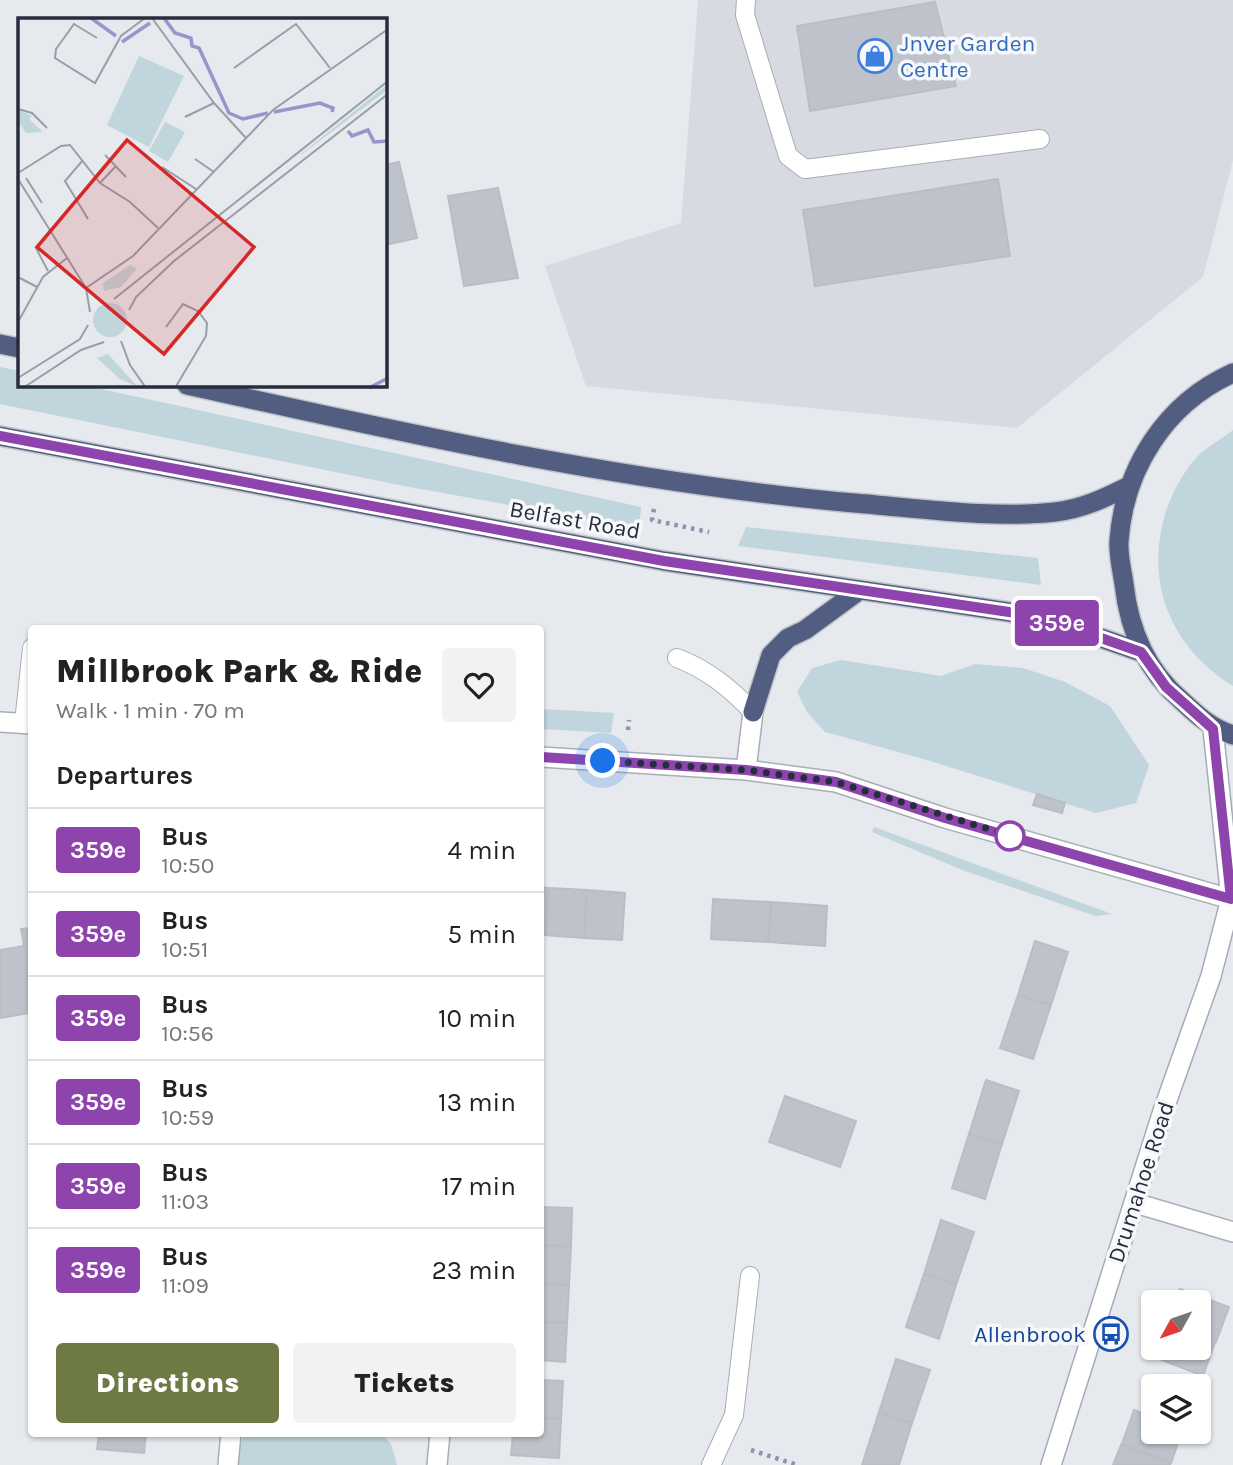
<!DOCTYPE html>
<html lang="en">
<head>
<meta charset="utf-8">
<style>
  :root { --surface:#fff; --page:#f2f2f2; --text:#222; --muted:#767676; --line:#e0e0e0; --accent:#6d7a43 }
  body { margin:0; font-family:Karla,sans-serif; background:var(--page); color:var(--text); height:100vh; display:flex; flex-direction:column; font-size:26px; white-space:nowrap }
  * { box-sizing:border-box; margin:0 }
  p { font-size:23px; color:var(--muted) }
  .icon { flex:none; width:38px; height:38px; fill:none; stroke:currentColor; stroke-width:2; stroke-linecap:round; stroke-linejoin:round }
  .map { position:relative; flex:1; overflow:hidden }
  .drawer { position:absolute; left:28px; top:625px; width:516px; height:812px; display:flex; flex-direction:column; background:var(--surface); border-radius:7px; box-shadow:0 2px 5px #0004 }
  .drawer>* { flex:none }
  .badge { padding:0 14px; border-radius:5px; font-size:24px; line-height:46px }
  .needle { width:46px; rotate:230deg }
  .controls { position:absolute; left:1141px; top:1290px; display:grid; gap:14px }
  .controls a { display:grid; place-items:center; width:70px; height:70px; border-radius:7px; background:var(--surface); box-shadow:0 2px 5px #0004; font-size:35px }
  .you { position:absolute; width:35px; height:35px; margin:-18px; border:5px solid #fff; border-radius:50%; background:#1a73e8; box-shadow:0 0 0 10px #1a73e833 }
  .map>.badge { position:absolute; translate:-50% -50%; box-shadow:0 0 0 4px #fff }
  h2 { padding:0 28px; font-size:26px; line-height:63px }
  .round { display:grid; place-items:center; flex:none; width:74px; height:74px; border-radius:7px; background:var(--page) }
  .headline { display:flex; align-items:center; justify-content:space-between; height:119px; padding:0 28px }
  h1 { font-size:33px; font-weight:800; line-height:52px }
  .cta { display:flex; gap:14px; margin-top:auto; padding:14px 28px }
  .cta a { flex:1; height:80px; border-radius:7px; background:var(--accent); color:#fff; font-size:28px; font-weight:800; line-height:80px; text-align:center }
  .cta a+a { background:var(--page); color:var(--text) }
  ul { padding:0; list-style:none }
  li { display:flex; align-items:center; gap:21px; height:84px; padding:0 28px; border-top:2px solid var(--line) }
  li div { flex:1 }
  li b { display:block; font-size:26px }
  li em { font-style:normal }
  li .badge { min-width:77px; font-weight:700; text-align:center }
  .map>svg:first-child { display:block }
  .built { fill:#d7dbe1 }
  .green { fill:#c1d5dc }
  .building { fill:#bec3cb; stroke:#b9bec6; stroke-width:2 }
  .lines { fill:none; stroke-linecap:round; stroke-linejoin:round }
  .service-casing { stroke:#a9adb5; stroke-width:20 }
  .minor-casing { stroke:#a9adb5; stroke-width:22 }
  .secondary-casing { stroke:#a5acb8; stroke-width:22 }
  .trunk-casing { stroke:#c2c4c9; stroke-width:22 }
  .path { stroke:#8995ae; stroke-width:4.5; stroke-dasharray:3.5 5; stroke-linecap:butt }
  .service { stroke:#fff; stroke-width:18 }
  .minor { stroke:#fff; stroke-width:19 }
  .secondary { stroke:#fff; stroke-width:19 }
  .trunk { stroke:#525d82; stroke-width:19 }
  .line-casing { stroke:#fff; stroke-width:16 }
  .line { stroke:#8e44ad; stroke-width:10 }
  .walk { stroke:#262d3e; stroke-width:7; stroke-dasharray:0 12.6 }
  .stop-dot { fill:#fff; stroke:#8e44ad; stroke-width:3.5 }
  .labels { text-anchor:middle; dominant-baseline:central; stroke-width:7; stroke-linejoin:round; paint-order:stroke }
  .shop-label { font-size:23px; fill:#366cbe; stroke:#f6f8fa; text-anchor:start }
  .street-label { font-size:23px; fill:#262d3e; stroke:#f6f8fa }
  .transit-label { font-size:23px; fill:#164399; stroke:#f6f8fa; text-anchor:end }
  .inset-river { fill:none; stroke:#9c93cd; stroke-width:3.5 }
  .inset-road { fill:none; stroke:#999ea7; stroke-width:2 }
  .view { fill:#d62828; fill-opacity:0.15; stroke:#d62828; stroke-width:3.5 }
  .inset-edge { fill:none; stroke:#262d3e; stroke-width:3.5 }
</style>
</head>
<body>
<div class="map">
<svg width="1233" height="1465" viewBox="0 0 1233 1465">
  <rect width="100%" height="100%" fill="#e6e9ed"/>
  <!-- built -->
  <path class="built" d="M 698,0 L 1233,0 L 1233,160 L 1203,277 L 1017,428 L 586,386 L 545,266 L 681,223 Z"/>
  <!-- green -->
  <path class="green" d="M 0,367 L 19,371 L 19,385 L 83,385 L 641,507 L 639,528 L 404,486 L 0,404 Z
    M 1233,430 L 1233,686 C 1170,647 1144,582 1166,511 C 1173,491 1186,466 1202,452 C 1212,444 1223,438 1233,430 Z
    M 746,527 L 1038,558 L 1041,585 L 738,546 Z
    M 841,660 L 941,676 L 975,664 L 1023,668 L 1065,682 L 1110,706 L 1149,765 L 1136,803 L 1096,813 L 927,760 L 825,732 L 807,712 L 797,692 L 812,668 Z
    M 541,709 L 614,713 L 611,733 L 541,729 Z
    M 874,827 L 1112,914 L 1096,916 L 965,871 L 872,832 Z
    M 245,1433 L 381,1433 L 391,1444 L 397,1465 L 239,1465 L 237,1454 Z"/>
  <!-- building -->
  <path class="building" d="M 935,2 L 956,86 L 810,111 L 797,26 Z
    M 399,162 L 417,238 L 385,245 L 385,165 Z
    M 998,179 L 1010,256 L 815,286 L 803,210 Z
    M 498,188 L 518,278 L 464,286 L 448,196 Z
    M 1037,794 L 1065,803 L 1062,813 L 1033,805 Z
    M 541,887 L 549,888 L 545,935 L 541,934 Z
    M 549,888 L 587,890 L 584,938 L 545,935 Z
    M 587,890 L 625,893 L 622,940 L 584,938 Z
    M 713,899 L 771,902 L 768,942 L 711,939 Z
    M 771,902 L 827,906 L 825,946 L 769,942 Z
    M 32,928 L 32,1025 L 29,1013 L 0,1018 L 0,950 L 24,946 L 21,929 Z
    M 1035,941 L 1068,952 L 1051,1005 L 1018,995 Z
    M 1018,995 L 1051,1005 L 1033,1059 L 1000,1048 Z
    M 986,1080 L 1019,1091 L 1002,1144 L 969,1134 Z
    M 785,1096 L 856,1121 L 840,1167 L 769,1142 Z
    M 969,1134 L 1002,1144 L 985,1199 L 952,1188 Z
    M 541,1207 L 572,1208 L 571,1247 L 541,1245 Z
    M 941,1220 L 974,1232 L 956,1285 L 924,1274 Z
    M 541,1245 L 571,1247 L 569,1285 L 541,1284 Z
    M 924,1274 L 956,1285 L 939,1339 L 906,1327 Z
    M 541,1284 L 569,1285 L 567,1323 L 541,1322 Z
    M 1180,1289 L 1229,1307 L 1216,1342 L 1199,1335 L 1199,1302 L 1175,1302 Z
    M 541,1322 L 567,1323 L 565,1362 L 541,1360 Z
    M 1199,1336 L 1215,1342 L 1203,1376 L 1154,1357 L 1157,1348 L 1199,1348 Z
    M 896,1359 L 930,1370 L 912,1423 L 879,1412 Z
    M 541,1380 L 563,1381 L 561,1419 L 541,1418 Z
    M 1134,1410 L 1153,1417 L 1153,1432 L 1182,1432 L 1171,1463 L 1122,1444 Z
    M 879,1412 L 912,1423 L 899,1465 L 862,1465 Z
    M 541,1418 L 561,1419 L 559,1458 L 511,1455 L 513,1433 L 541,1433 Z
    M 99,1433 L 146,1433 L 144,1453 L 97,1449 Z
    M 1121,1445 L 1170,1463 L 1170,1465 L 1113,1465 Z"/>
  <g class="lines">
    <!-- service casing -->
    <g class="service-casing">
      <path id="service" d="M 746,0 L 745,15 L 788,156 L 805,169 L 1040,139
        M 677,658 C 708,670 730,688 753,712
        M 24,723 L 32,648
        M 711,1465 L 734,1415 L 750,1276"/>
    </g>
    <!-- minor casing -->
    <g class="minor-casing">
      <path id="minor" d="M 0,722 L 32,724
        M 541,757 L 746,770 L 836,782 L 945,818 L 1231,899
        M 746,770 L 753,712
        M 1135,1203 L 1233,1232
        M 228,1465 L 231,1433
        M 437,1465 L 440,1433"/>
    </g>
    <!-- secondary casing -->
    <g class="secondary-casing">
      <path id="secondary" d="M 1051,1465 L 1162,1114 L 1211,976 L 1231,899 L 1213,729"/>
    </g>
    <!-- trunk casing -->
    <g class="trunk-casing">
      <path id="trunk" d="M 0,344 L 19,348
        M 1233,373 C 1166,403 1124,468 1119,541 C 1118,555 1122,570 1124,584 C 1129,629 1146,670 1181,700 C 1198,716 1211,728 1233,735
        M 187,385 C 407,434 629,483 854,503 C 918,508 992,519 1055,512 C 1082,509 1105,498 1129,486
        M 0,436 L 664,561 L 1009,612 L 1061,624 L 1141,652
        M 753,712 L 771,655 L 788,638 L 805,630 L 857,592"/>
    </g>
    <!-- path -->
    <path class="path" d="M 654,509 L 652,520 L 709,532
      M 628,730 L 629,720
      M 751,1450 L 797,1465"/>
    <!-- service -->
    <use href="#service" class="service"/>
    <!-- minor -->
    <use href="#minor" class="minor"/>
    <!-- secondary -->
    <use href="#secondary" class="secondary"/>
    <!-- trunk -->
    <use href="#trunk" class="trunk"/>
  </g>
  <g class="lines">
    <!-- line casing -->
    <g class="line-casing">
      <path id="line" d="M 0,436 L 664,561 L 1009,612 L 1061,624 L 1141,652 L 1166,687 L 1213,729 L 1231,899 L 945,818 L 836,782 L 746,770 L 541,757"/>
    </g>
    <!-- line -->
    <use href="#line" class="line"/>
    <!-- walk -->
    <path class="walk" d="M 603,761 L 746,770 L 836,782 L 1021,839 L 1010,836"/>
  </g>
  <!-- icons -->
  <defs>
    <g id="shop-ring" transform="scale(1.75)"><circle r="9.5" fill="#f6f8fa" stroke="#3f7fe0" stroke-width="1.5"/><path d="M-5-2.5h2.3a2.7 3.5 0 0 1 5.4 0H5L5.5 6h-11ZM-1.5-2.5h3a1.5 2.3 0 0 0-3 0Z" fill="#3f7fe0"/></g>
    <g id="bus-ring" transform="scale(1.75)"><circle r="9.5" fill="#f6f8fa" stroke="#1a4fb4" stroke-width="1.5"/><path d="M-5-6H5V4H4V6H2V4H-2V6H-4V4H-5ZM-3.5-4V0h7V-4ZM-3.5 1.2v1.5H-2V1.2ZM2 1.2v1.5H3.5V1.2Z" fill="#1a4fb4"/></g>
  </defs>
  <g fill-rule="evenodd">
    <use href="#shop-ring" x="875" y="56"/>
    <use href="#bus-ring" x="1111" y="1334"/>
  </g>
  <!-- markers -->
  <circle class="stop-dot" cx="1010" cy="836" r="14"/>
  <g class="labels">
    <!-- shop labels -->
    <g class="shop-label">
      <text x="900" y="43">Jnver Garden<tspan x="900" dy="26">Centre</tspan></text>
    </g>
    <!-- street labels -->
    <g class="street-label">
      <text transform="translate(575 520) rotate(10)">Belfast Road</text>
      <text transform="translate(1141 1182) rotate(-72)">Drumahoe Road</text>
    </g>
    <!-- transit labels -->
    <g class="transit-label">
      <text x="1086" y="1334">Allenbrook</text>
    </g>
  </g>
  <!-- overview -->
  <g transform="translate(18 18)">
    <rect width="369" height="369" fill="#e6e9ed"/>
    <path d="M 121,38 L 166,58 L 131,129 L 89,107 ZM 369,67 L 369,72 L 283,137 L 283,136 ZM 0,92 L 14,98 L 11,101 L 25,114 L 8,115 L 0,103 ZM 147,104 L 167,114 L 150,144 L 131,133 ZM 112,247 L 119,251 L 103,269 L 86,273 L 85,265 ZM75 302a17 17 0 1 1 34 0a17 17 0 1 1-34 0ZM 90,336 L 118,367 L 120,369 L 102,361 L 79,340 Z" fill="#c1d5dc"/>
    <path class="inset-river" d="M 73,0 L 98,18M 146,0 L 157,15 L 173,20 L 174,28 L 181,30 L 211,95 L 225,101 L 250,95M 104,24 L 132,5M 256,94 L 302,85 L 315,90 L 314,94M 330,113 L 334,118 L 350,112 L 356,124 L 370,123M 351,370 L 370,360"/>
    <path class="inset-road" d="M 134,0 L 196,85 L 228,120M 79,20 L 56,6 L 38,31 L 37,40 L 77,65 L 103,18 L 127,0M 216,50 L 278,6 L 312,50M 0,91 L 14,95 L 29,110M 167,99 L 196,85M 87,137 L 108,159M 177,141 L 196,154M 65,142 L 47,163 L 70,201M 144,149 L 178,171M 0,155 L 43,128 L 52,127 L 82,165 L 112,184 L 140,210M 8,160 L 24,185M 0,161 L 68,270 L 72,294M 82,165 L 98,148M 18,230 L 30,253M 0,259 L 19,269M 68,270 L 115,238 L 255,92 L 370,11M 96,281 L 370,63M 111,292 L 118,279 L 156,243 L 370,76M 0,304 L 25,259 L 49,240M 148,309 L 165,286 L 180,293 L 189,305 L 188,318 L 157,370M 103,323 L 112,347 L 128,370M 0,360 L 62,321 L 70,307M 5,370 L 63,332 L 86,324"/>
    <path class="view" d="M 109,122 L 236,229 L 146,336 L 19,229 Z"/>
    <rect width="369" height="369" class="inset-edge"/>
  </g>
</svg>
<div class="controls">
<a><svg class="needle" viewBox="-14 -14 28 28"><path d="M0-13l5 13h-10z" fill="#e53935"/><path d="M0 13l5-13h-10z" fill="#767676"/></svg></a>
<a><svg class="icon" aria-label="layers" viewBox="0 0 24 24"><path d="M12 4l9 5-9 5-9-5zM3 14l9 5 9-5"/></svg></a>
</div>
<div class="you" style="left:603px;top:761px"></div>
<b class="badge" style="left:1057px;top:623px;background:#8e44ad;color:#fff">359e</b>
<section class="drawer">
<div class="headline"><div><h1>Millbrook Park &amp; Ride</h1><p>Walk · 1 min · 70 m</p></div><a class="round"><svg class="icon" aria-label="heart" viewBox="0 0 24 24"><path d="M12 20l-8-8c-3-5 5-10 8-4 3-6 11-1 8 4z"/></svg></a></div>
<h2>Departures</h2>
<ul>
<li><span class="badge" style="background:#8e44ad;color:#fff">359e</span><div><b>Bus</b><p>10:50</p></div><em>4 min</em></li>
<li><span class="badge" style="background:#8e44ad;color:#fff">359e</span><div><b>Bus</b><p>10:51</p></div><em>5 min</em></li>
<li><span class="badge" style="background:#8e44ad;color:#fff">359e</span><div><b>Bus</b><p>10:56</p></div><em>10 min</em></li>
<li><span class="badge" style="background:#8e44ad;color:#fff">359e</span><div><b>Bus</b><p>10:59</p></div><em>13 min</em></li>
<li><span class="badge" style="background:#8e44ad;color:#fff">359e</span><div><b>Bus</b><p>11:03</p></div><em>17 min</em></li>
<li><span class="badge" style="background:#8e44ad;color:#fff">359e</span><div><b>Bus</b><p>11:09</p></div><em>23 min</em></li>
</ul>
<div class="cta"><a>Directions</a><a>Tickets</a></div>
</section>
</div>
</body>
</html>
